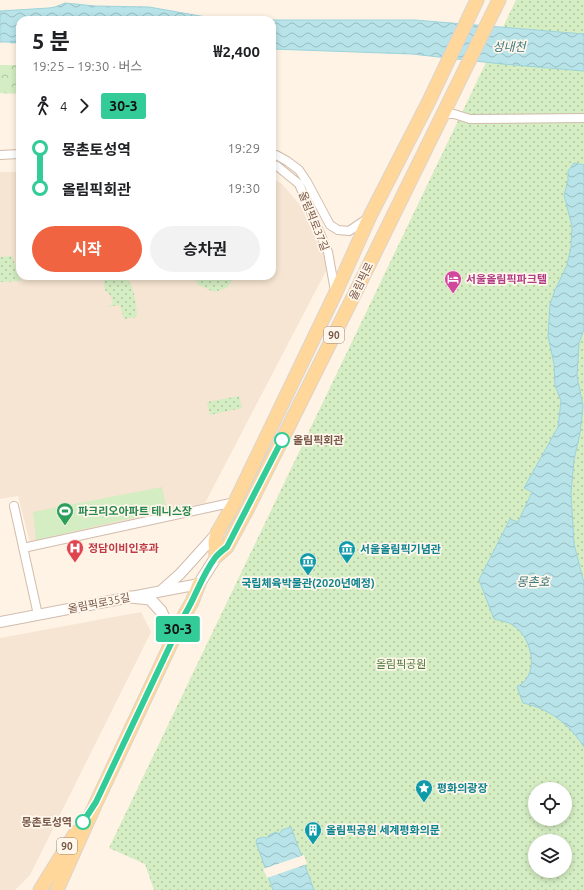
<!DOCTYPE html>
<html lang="ko">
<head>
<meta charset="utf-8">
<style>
  :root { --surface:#fff; --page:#f2f2f2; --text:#202124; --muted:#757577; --accent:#f06441 }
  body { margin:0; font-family:Ubuntu,"Noto Sans KR",sans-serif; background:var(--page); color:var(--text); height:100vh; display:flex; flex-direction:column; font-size:15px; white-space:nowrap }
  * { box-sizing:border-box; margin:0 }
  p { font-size:13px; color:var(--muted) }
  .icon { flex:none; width:22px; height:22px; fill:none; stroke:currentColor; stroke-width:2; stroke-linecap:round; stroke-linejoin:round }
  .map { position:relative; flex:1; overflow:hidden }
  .details { position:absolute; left:16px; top:16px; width:260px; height:264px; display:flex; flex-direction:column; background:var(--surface); border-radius:12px; box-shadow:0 2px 6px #0003 }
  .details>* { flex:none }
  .badge { padding:0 8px; border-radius:3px; font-size:14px; line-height:26px }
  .controls { position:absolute; left:528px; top:782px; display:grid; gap:8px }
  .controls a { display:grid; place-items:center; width:44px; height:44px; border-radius:50%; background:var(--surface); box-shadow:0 2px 6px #0003; font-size:20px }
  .map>.badge { position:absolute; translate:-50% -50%; box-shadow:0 0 0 2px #fff }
  .legs { display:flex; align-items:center; gap:6px; height:44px; padding:0 16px; font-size:13px }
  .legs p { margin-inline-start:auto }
  .summary { display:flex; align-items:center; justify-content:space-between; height:68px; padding:0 16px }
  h1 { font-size:22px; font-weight:700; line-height:30px }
  .button { display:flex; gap:8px; margin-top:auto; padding:8px 16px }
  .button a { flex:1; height:46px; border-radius:24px; background:var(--accent); color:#fff; font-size:16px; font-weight:700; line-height:46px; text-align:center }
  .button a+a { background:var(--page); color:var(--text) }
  ul { padding:0 16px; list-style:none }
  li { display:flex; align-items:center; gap:14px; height:40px; font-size:15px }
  li i { display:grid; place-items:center; width:6px; height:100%; margin:0 5px; background:currentColor }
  li i::after { content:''; width:10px; height:10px; margin:-5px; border:3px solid; border-radius:50%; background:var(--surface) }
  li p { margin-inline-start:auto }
  li:first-child i { background:linear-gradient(#0000 50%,currentColor 0) }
  li:last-child i { background:linear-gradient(currentColor 50%,#0000 0) }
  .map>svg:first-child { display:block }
  .residential { fill:#f6e5d2 }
  .forest { fill:url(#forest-crowns) }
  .park { fill:url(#park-dots); fill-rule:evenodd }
  .pitch { fill:#d4edc2 }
  .water { fill:url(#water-waves); stroke:#9dd3db }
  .pier { fill:#fef3e4 }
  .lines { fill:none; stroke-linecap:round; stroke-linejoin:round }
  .stream { stroke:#9dd3db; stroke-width:2.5 }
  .minor-casing { stroke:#d2bcac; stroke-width:10 }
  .tertiary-casing { stroke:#d2bcac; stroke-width:12 }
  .secondary-casing { stroke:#d6bcaa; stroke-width:13 }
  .primary-casing { stroke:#dcd4cf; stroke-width:15 }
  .minor { stroke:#fff; stroke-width:8 }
  .tertiary { stroke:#fff; stroke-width:10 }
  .secondary { stroke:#fff; stroke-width:11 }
  .primary { stroke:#ffd79a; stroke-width:13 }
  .line-1-casing { stroke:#fff; stroke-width:9 }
  .line-1 { stroke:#3c9; stroke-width:6 }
  .stop-1-dot { fill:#fff; stroke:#3c9; stroke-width:2 }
  .labels { text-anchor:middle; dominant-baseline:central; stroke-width:3.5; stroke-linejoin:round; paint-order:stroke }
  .shield { fill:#fff7ec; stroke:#a08879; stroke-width:1 }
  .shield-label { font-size:10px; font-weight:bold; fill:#785848 }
  .street-label { font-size:11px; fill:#785848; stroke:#fff7ec }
  .hotel-label { font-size:11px; font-weight:bold; fill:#b23c85; stroke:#fff7ec; text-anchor:start }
  .stop-label { font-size:11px; font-weight:bold; fill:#785848; stroke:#fff7ec; text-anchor:start }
  .leisure-label { font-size:11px; font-weight:bold; fill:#27864d; stroke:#fff7ec; text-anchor:start }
  .health-label { font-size:11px; font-weight:bold; fill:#be3a42; stroke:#fff7ec; text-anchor:start }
  .culture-label { font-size:11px; font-weight:bold; fill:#0d838f; stroke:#fff7ec; text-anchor:start }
  .park-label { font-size:11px; fill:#50793c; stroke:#fff7ec }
  .water-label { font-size:12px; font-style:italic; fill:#3a767e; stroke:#fff7ec }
</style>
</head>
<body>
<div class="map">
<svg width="584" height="890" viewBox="0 0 584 890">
  <defs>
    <pattern id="forest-crowns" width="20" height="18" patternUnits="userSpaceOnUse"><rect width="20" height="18" fill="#d4edc2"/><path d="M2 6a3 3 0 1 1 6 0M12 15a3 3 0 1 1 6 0" fill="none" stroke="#b1c3a0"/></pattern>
    <pattern id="park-dots" width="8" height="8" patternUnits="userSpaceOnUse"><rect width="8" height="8" fill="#d4edc2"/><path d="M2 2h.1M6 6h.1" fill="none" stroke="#b1c3a0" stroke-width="1.8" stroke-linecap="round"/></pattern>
    <pattern id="water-waves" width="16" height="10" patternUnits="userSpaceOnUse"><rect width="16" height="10" fill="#b7e3e9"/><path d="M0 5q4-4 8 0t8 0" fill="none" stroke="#9abbbf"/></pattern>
  </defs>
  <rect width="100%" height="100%" fill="#fef3e4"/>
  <!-- residential -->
  <path class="residential" d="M 0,172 L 20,172 L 20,276 L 272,276 L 272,178 L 282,184 L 300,205 L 325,257 L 326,271 L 205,503 L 30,543 L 18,496 L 0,499 Z
    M 141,612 L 151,632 L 30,875 L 15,890 L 0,890 L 0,638 Z"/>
  <!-- forest -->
  <path class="forest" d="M 0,65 L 20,65 L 20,94 L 0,93 Z"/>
  <!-- park -->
  <path class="park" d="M 516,0 L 584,0 L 584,890 L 154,890 L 145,864 L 109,848 ZM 535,789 L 565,789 L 565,819 L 535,819 ZM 535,841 L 565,841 L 565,871 L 535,871 Z
    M 12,256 L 21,281 L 0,282 L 0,257 Z
    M 103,276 L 126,276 C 135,289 136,302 137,317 L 124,319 L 120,305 L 106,307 L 113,304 L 111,296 L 105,290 Z
    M 196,276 L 232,276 L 233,279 L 227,288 L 214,292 L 197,284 Z
    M 239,396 L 242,408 L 210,415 L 207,402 Z"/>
  <!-- pitch -->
  <path class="pitch" d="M 162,487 L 167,510 L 36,540 L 33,512 Z"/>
  <!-- water -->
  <path class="water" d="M 65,3 L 95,6 L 149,7 L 223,20 L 415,20 L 584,34 L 584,71 L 502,64 L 412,54 L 272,49 L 272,20 L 20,20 L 20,42 L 0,42 L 0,11 L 49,8 L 55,7 Z
    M 574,163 L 584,165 L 584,329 L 579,343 L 577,376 L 583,406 L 580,433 L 574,460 L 571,493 L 574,544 L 584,583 L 584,747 C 569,724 550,709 523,703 L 517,687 C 519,685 522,684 524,682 C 540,665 528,631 509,623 C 504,621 498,620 494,619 L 479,580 L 510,519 L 518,522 L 532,492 L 524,488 L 558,427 L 561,401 L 555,385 L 554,364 L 548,336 L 550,304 L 555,290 L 567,265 L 571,247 L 572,226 L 564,195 L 568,181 L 568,171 Z
    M 291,827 L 314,890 L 273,890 L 256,842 L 257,839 L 263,837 L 267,838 L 269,835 L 276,832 L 279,834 L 282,830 Z"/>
  <!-- pier -->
  <path class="pier" d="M 304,855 L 307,864 L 267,878 L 263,869 Z"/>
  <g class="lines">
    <!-- stream -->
    <path class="stream" d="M 11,42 L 20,42"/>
    <!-- minor casing -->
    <g class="minor-casing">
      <path id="minor" d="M 442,114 L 454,114 L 470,119 L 584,118
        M 0,155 L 20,154
        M 272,155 L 276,155 L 287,161 L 299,170 L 307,182 L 330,225 L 338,230 L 349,231 L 368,218
        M 272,164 L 277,166 L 299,184 L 328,252 L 335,291
        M 14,506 L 38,615
        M 23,548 L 235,502"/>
    </g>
    <!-- tertiary casing -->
    <g class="tertiary-casing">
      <path id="tertiary" d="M 162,590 L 180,574 L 217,533
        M 0,622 L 199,584"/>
    </g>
    <!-- secondary casing -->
    <g class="secondary-casing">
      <path id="secondary" d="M 199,584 L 216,557
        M 130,597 L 150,599 L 161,611 L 166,622 L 169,650"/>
    </g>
    <!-- primary casing -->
    <g class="primary-casing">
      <path id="primary" d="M 216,557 L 227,547 L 248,508 L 364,275 L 499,0
        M 216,557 L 215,542 L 217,533 L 235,502 L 336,292 L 370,216 L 428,103 L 477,0
        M 40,890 L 76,832
        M 57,890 L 96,803 L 185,614 L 192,602 L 199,584"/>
    </g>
    <!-- minor -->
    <use href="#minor" class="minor"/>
    <!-- tertiary -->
    <use href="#tertiary" class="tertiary"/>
    <!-- secondary -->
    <use href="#secondary" class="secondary"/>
    <!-- primary -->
    <use href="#primary" class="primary"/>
  </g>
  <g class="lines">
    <!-- line-1 casing -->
    <g class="line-1-casing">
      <path id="line-1" d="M 83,822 L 96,802 L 185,614 C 196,596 202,575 215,558 C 218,554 223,550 227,547 L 282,440"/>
    </g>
    <!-- line-1 -->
    <use href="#line-1" class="line-1"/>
  </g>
  <!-- icons -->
  <defs>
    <g id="hotel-pin" transform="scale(0.9)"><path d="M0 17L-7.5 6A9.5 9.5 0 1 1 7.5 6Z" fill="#d1479c" stroke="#fff7ec"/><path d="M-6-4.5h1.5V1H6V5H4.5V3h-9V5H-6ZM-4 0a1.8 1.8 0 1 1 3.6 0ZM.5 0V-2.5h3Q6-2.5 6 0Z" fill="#fff"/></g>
    <g id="stadium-pin" transform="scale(0.9)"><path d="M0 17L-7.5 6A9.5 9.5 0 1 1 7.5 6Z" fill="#2e9e5b" stroke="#fff7ec"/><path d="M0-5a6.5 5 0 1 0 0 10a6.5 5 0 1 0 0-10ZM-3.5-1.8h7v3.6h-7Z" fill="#fff"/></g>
    <g id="hospital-pin" transform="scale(0.9)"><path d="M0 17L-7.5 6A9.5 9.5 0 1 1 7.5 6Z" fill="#e0444e" stroke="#fff7ec"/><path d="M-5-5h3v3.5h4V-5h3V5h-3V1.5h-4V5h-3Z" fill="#fff"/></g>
    <g id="museum-pin" transform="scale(0.9)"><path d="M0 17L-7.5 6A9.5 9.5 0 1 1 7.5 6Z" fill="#0f9aa8" stroke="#fff7ec"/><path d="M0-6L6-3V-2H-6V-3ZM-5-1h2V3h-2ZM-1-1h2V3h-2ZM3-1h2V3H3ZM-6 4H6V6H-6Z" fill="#fff"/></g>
    <g id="sight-pin" transform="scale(0.9)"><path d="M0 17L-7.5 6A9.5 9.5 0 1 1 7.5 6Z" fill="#0f9aa8" stroke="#fff7ec"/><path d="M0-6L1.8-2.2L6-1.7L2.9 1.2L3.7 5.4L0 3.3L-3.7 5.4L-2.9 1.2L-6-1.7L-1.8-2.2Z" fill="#fff"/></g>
    <g id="building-pin" transform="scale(0.9)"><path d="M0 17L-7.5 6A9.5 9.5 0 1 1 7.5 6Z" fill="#0f9aa8" stroke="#fff7ec"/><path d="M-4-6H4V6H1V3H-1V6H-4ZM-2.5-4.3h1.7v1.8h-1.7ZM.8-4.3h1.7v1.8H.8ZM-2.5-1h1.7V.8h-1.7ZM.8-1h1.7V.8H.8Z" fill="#fff"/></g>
  </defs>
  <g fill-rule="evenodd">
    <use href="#hotel-pin" x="453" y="279"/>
    <use href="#stadium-pin" x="65" y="511"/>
    <use href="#hospital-pin" x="75" y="548"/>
    <use href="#museum-pin" x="347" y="549"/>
    <use href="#museum-pin" x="308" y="561"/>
    <use href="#sight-pin" x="424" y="788"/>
    <use href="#building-pin" x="313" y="830"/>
  </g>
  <!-- markers -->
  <g class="stop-1-dot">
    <circle cx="282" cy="440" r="7"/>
    <circle cx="83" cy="822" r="7"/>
  </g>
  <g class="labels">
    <!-- shield labels -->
    <g class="shield">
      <rect x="324" y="327" width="20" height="16" rx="3"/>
      <rect x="57" y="838" width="20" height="16" rx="3"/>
    </g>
    <g class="shield-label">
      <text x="334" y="335">90</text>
      <text x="67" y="846">90</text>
    </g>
    <!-- street labels -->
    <g class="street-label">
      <text transform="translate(314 221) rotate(68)">올림픽로37길</text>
      <text transform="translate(361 281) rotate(-64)">올림픽로</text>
      <text transform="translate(99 603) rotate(-11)">올림픽로35길</text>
    </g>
    <!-- hotel labels -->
    <g class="hotel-label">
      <text x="466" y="279">서울올림픽파크텔</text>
    </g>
    <!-- stop labels -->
    <g class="stop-label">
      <text x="293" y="440">올림픽회관</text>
      <text x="72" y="822" text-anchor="end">몽촌토성역</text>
    </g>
    <!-- leisure labels -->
    <g class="leisure-label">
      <text x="78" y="511">파크리오아파트 테니스장</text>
    </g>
    <!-- health labels -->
    <g class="health-label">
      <text x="88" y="548">정담이비인후과</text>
    </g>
    <!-- culture labels -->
    <g class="culture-label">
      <text x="360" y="549">서울올림픽기념관</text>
      <text x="308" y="583" text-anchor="middle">국립체육박물관(2020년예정)</text>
      <text x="437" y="788">평화의광장</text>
      <text x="326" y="830">올림픽공원 세계평화의문</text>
    </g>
    <!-- park labels -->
    <g class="park-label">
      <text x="401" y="664">올림픽공원</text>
    </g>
    <!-- water labels -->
    <g class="water-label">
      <text x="509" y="46">성내천</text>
      <text x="533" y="581">몽촌호</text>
    </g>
  </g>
</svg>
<div class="controls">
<a><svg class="icon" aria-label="locate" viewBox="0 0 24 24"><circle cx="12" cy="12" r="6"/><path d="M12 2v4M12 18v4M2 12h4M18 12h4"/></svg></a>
<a><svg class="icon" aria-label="layers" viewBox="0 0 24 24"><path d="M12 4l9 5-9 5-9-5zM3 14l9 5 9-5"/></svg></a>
</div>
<b class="badge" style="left:178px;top:629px;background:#3c9;color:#111">30-3</b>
<section class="details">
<div class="summary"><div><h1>5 분</h1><p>19:25 – 19:30 · 버스</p></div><b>₩2,400</b></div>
<div class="legs"><svg class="icon" aria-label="walk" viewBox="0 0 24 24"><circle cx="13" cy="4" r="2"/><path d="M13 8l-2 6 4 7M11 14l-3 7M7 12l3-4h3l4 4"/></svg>4<svg class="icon" aria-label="forward" viewBox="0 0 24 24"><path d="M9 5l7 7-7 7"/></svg><b class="badge" style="background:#3c9;color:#111">30-3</b></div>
<ul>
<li><i style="color:#3c9"></i><b>몽촌토성역</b><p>19:29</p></li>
<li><i style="color:#3c9"></i><b>올림픽회관</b><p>19:30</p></li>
</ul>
<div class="button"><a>시작</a><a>승차권</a></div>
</section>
</div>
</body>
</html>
